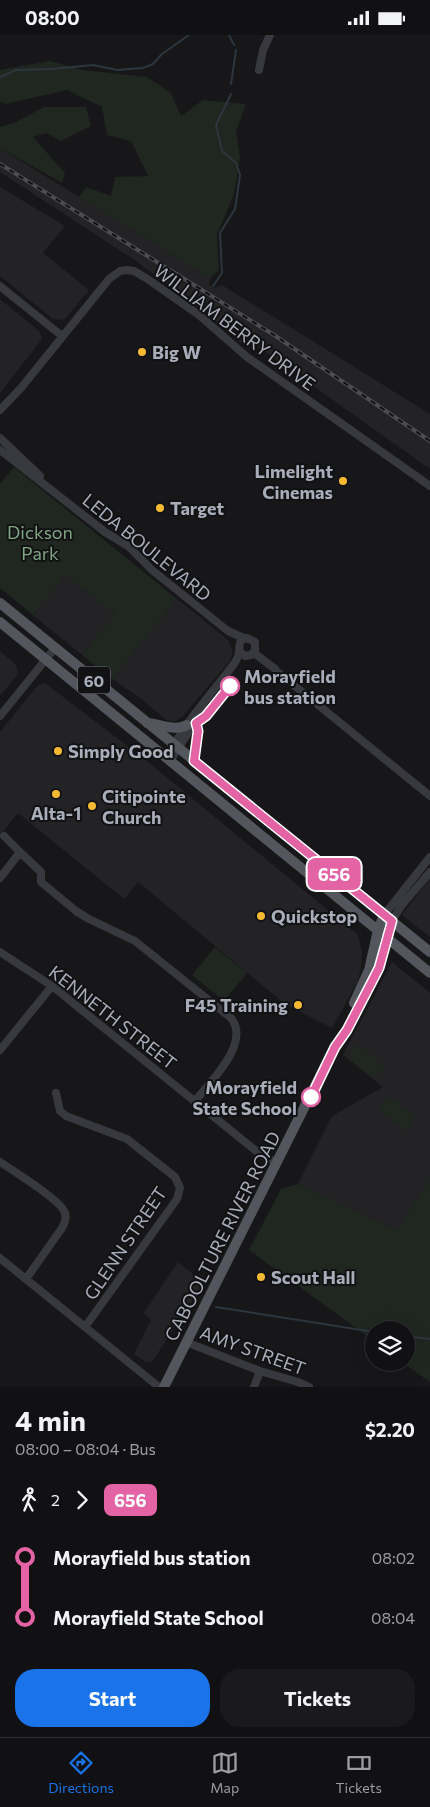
<!DOCTYPE html>
<html lang="en">
<head>
<meta charset="utf-8">
<style>
  :root { --surface:#111113; --page:#1a1a1c; --text:#f1f3f6; --muted:#9c9da0; --line:#303133; --accent:#1a73e8 }
  body { margin:0; font-family:Commissioner,sans-serif; background:var(--page); color:var(--text); height:100vh; display:flex; flex-direction:column; font-size:19px; white-space:nowrap }
  * { box-sizing:border-box; margin:0 }
  p { font-size:16px; color:var(--muted) }
  .icon { flex:none; width:28px; height:28px; fill:none; stroke:currentColor; stroke-width:2; stroke-linecap:round; stroke-linejoin:round }
  .map { position:relative; height:1352px; overflow:hidden }
  .side { display:flex; flex-direction:column; background:var(--surface); flex:1 }
  .side>* { flex:none }
  .badge { padding:0 10px; border-radius:8px; font-size:18px; line-height:32px }
  .buttons { position:absolute; left:365px; top:1286px; display:grid; gap:10px }
  .buttons a { display:grid; place-items:center; width:50px; height:50px; border-radius:50%; background:var(--surface); box-shadow:0 5px 20px #0002,0 0 0 1px var(--line); font-size:25px }
  .map>.badge { position:absolute; translate:-50% -50%; box-shadow:0 0 0 2px #fff }
  .legs { display:flex; align-items:center; gap:8px; height:55px; padding:0 15px; font-size:16px }
  .legs p { margin-inline-start:auto }
  .summary { display:flex; align-items:center; justify-content:space-between; height:85px; padding:0 15px }
  h1 { font-size:28px; font-weight:700; line-height:38px }
  .cta { display:flex; gap:10px; margin-top:auto; padding:10px 15px }
  .cta a { flex:1; height:58px; border-radius:20px; background:var(--accent); color:#fff; font-size:20px; font-weight:700; line-height:58px; text-align:center }
  .cta a+a { background:var(--page); color:var(--text) }
  ul { padding:0 15px; list-style:none }
  li { display:flex; align-items:center; gap:18px; height:60px; font-size:19px }
  li i { display:grid; place-items:center; width:8px; height:100%; margin:0 6px; background:currentColor }
  li i::after { content:''; width:12px; height:12px; margin:-6px; border:4px solid; border-radius:50%; background:var(--surface) }
  li p { margin-inline-start:auto }
  li:first-child i { background:linear-gradient(#0000 50%,currentColor 0) }
  li:last-child i { background:linear-gradient(currentColor 50%,#0000 0) }
  .status { display:flex; justify-content:space-between; align-items:center; height:35px; padding:0 25px; background:var(--surface); direction:ltr }
  .status svg { height:14px; fill:currentColor }
  .tab-bar { display:flex; justify-content:space-around; align-items:center; height:70px; border-top:1px solid var(--line); background:var(--surface); font-size:14px; color:var(--muted) }
  .tab-bar a { display:grid; justify-items:center; gap:2px }
  .tab-bar .current { color:var(--accent) }
  .map>svg:first-child { display:block }
  .built { fill:#232326 }
  .green { fill:#1f2720 }
  .lines { fill:none; stroke-linecap:round; stroke-linejoin:round }
  .stream { stroke:#2d363e; stroke-width:2 }
  .minor { stroke:#38393e; stroke-width:8 }
  .major { stroke:#54565d; stroke-width:10 }
  .rail-casing { stroke:#4b4d53; stroke-width:4 }
  .rail { stroke:#121214; stroke-width:2; stroke-dasharray:5.5; stroke-linecap:butt }
  .line-1-casing { stroke:#fff; stroke-width:11 }
  .line-1 { stroke:#e463a4; stroke-width:8 }
  .poi-dot { fill:#f6ba32; stroke:#121214; stroke-width:2 }
  .stop-1-dot { fill:#fff; stroke:#e463a4; stroke-width:2.5 }
  .labels { text-anchor:middle; dominant-baseline:central; stroke-width:4; stroke-linejoin:round; paint-order:stroke }
  .shield { fill:#121214; stroke:#7c7e88; stroke-width:1 }
  .shield-label { font-size:16px; font-weight:bold; fill:#a9adb9 }
  .street-label { font-size:18px; fill:#a9adb9; stroke:#121214 }
  .poi-label { font-size:18px; font-weight:bold; fill:#a9adb9; stroke:#121214; text-anchor:start }
  .park-label { font-size:18px; fill:#7fa583; stroke:#121214 }
  .stop-label { font-size:18px; font-weight:bold; fill:#a9adb9; stroke:#121214; text-anchor:start }
</style>
</head>
<body>
<div class="status"><b>08:00</b><svg viewBox="0 0 49 12"><path d="M0 12V9h3v3zM5 12V6h3v6zM10 12V3h3v9zM15 12V0h3v12zM26 1h20v11H26zM47 4h2v5h-2z"/></svg></div>
<div class="map">
<svg width="430" height="1352" viewBox="0 0 430 1352">
  <rect width="100%" height="100%" fill="#171719"/>
  <!-- built -->
  <path class="built" d="M 0,113 L 210,243 L 209,250 L 215,253 L 222,250 L 430,379 L 430,434 L 253,308 L 242,309 L 202,275 L 136,226 L 0,137 Z
    M 0,152 L 65,191 L 43,218 L 89,255 L 64,285 L 53,284 L 0,241 Z
    M 0,264 L 39,296 L 42,304 L 0,358 Z
    M 65,540 L 115,579 L 82,620 L 33,580 Z
    M 177,564 L 228,605 L 233,617 L 230,626 L 182,682 L 173,687 L 166,685 L 140,663 L 112,644 Z
    M 0,616 L 16,630 L 18,639 L 0,661 Z
    M 45,648 L 147,726 L 358,900 L 362,917 L 361,934 L 357,948 L 332,993 L 285,969 L 138,847 L 124,864 L 18,778 L 0,800 L 0,697 L 38,650 Z
    M 430,843 L 430,902 L 403,881 L 403,878 Z
    M 392,927 L 430,958 L 430,1144 L 397,1195 L 298,1149 L 332,1081 L 383,1052 L 343,1020 Z
    M 178,1227 L 204,1248 L 154,1324 L 151,1327 L 146,1327 L 134,1319 L 151,1285 L 144,1278 Z"/>
  <!-- green -->
  <path class="green" d="M 50,26 L 83,35 L 147,42 L 171,58 L 181,81 L 203,65 L 246,69 L 236,97 L 240,122 L 234,160 L 217,199 L 219,235 L 210,243 L 79,162 L 86,152 L 111,161 L 115,142 L 148,141 L 131,106 L 107,100 L 102,72 L 67,55 L 6,69 L 0,66 L 0,35 Z
    M 44,72 L 86,72 L 91,91 L 61,106 L 46,98 L 33,102 L 65,138 L 62,148 L 0,113 L 0,92 L 16,87 Z
    M 14,432 L 177,564 L 112,644 L 82,620 L 115,579 L 65,540 L 33,580 L 0,553 L 0,449 Z
    M 215,912 L 247,938 L 224,966 L 192,940 Z
    M 357,1009 L 385,1031 L 374,1043 L 347,1022 Z
    M 389,1061 L 416,1082 L 406,1096 L 378,1074 Z
    M 430,1144 L 430,1347 L 403,1328 L 406,1328 L 406,1295 L 374,1295 L 374,1306 L 249,1215 L 281,1154 L 298,1149 L 397,1195 Z"/>
  <g class="lines">
    <!-- stream -->
    <path class="stream" d="M 229,0 L 234,10
      M 0,42 L 16,35 L 52,34 L 93,30 L 117,35 L 143,33 L 153,29 L 162,19 L 189,0
      M 231,49 L 236,15
      M 213,251 L 222,238 L 220,198 L 235,174 L 240,140 L 236,128 L 222,116 L 216,90 L 231,59
      M 200,271 L 206,262
      M 216,1272 L 374,1297
      M 406,1301 L 430,1304"/>
    <!-- minor -->
    <path class="minor" d="M 259,35 L 263,15 L 270,0
      M 0,251 L 62,301
      M 0,375 L 21,353 L 109,244 L 120,236 L 127,235 L 134,236 L 146,243 L 199,280 L 247,322 L 430,451
      M 0,403 L 40,441
      M 0,415 L 105,497 L 128,511 L 152,535 L 228,596 L 244,603
      M 254,618 L 275,634
      M 279,638 L 430,761
      M 0,681 L 55,613
      M 165,722 L 193,681 L 234,629 C 236,626 239,621 239,616 C 240,609 238,605 247,603 L 255,607 L 255,615 L 251,620 L 245,621 L 239,616
      M 170,726 L 204,673
      M 4,801 L 22,819
      M 0,843 L 17,821 L 22,819 L 41,837 L 41,847 L 76,876 L 89,884 L 135,906 L 231,983 C 251,1008 211,1046 195,1066
      M 384,880 L 430,822
      M 392,886 L 401,871 L 430,837
      M 0,917 L 52,951 L 260,1119 L 277,1128
      M 0,1015 L 52,951
      M 56,1058 L 60,1076 L 66,1081 L 127,1104 L 175,1142 L 180,1153 L 177,1164 L 85,1292
      M 0,1127 C 14,1136 55,1162 63,1174 C 68,1181 65,1187 62,1193 L 26,1244
      M 0,1223 L 159,1352
      M 186,1307 L 260,1336 L 298,1347 L 309,1352
      M 254,1352 L 260,1336"/>
    <!-- major -->
    <path class="major" d="M 0,568 L 430,917
      M 0,587 L 430,938
      M 147,688 C 161,689 174,697 187,690
      M 194,726 L 198,696 L 196,688
      M 354,968 L 369,935 L 378,895 L 384,880
      M 164,1352 L 330,1021 L 347,995 L 379,933 L 392,886"/>
    <!-- rail casing -->
    <g class="rail-casing">
      <path id="rail" d="M 0,129 L 274,300 L 430,406"/>
    </g>
    <!-- rail -->
    <use href="#rail" class="rail"/>
  </g>
  <g class="lines">
    <!-- line-1 casing -->
    <g class="line-1-casing">
      <path id="line-1" d="M 230,651 L 206,681 L 196,688 L 198,696 L 194,726 L 392,886 L 379,933 L 347,995 L 335,1012 L 311,1062"/>
    </g>
    <!-- line-1 -->
    <use href="#line-1" class="line-1"/>
  </g>
  <!-- markers -->
  <g class="poi-dot">
    <circle cx="142" cy="317" r="5"/>
    <circle cx="343" cy="446" r="5"/>
    <circle cx="160" cy="473" r="5"/>
    <circle cx="58" cy="716" r="5"/>
    <circle cx="56" cy="759" r="5"/>
    <circle cx="92" cy="771" r="5"/>
    <circle cx="261" cy="881" r="5"/>
    <circle cx="298" cy="970" r="5"/>
    <circle cx="261" cy="1242" r="5"/>
  </g>
  <g class="stop-1-dot">
    <circle cx="230" cy="651" r="9"/>
    <circle cx="311" cy="1062" r="9"/>
  </g>
  <g class="labels">
    <!-- shield labels -->
    <rect class="shield" x="78" y="631.5" width="32" height="27" rx="4"/>
    <g class="shield-label">
      <text x="94" y="645">60</text>
    </g>
    <!-- street labels -->
    <g class="street-label">
      <text transform="translate(235 292) rotate(37)">WILLIAM BERRY DRIVE</text>
      <text transform="translate(147 512) rotate(39)">LEDA BOULEVARD</text>
      <text transform="translate(113 982) rotate(38)">KENNETH STREET</text>
      <text transform="translate(222 1201) rotate(-63)">CABOOLTURE RIVER ROAD</text>
      <text transform="translate(125 1208) rotate(-56)">GLENN STREET</text>
      <text transform="translate(253 1315) rotate(20)">AMY STREET</text>
    </g>
    <!-- poi labels -->
    <g class="poi-label">
      <text x="152" y="317">Big W</text>
      <text x="333" y="436" text-anchor="end">Limelight<tspan x="333" dy="21">Cinemas</tspan></text>
      <text x="170" y="473">Target</text>
      <text x="68" y="716">Simply Good</text>
      <text x="102" y="761">Citipointe<tspan x="102" dy="21">Church</tspan></text>
      <text x="56" y="778" text-anchor="middle">Alta-1</text>
      <text x="271" y="881">Quickstop</text>
      <text x="288" y="970" text-anchor="end">F45 Training</text>
      <text x="271" y="1242">Scout Hall</text>
    </g>
    <!-- park labels -->
    <g class="park-label">
      <text x="40" y="497">Dickson<tspan x="40" dy="21">Park</tspan></text>
    </g>
    <!-- stop labels -->
    <g class="stop-label">
      <text x="244" y="641">Morayfield<tspan x="244" dy="21">bus station</tspan></text>
      <text x="297" y="1052" text-anchor="end">Morayfield<tspan x="297" dy="21">State School</tspan></text>
    </g>
  </g>
</svg>
<div class="buttons">
<a><svg class="icon" aria-label="layers" viewBox="0 0 24 24"><path d="M12 4l9 5-9 5-9-5zM3 14l9 5 9-5"/></svg></a>
</div>
<b class="badge" style="left:334px;top:839px;background:#e463a4;color:#fff">656</b>
</div>
<section class="side">
<div class="summary"><div><h1>4 min</h1><p>08:00 – 08:04 · Bus</p></div><b>$2.20</b></div>
<div class="legs"><svg class="icon" aria-label="walk" viewBox="0 0 24 24"><circle cx="13" cy="4" r="2"/><path d="M13 8l-2 6 4 7M11 14l-3 7M7 12l3-4h3l4 4"/></svg>2<svg class="icon" aria-label="forward" viewBox="0 0 24 24"><path d="M9 5l7 7-7 7"/></svg><b class="badge" style="background:#e463a4;color:#fff">656</b></div>
<ul>
<li><i style="color:#e463a4"></i><b>Morayfield bus station</b><p>08:02</p></li>
<li><i style="color:#e463a4"></i><b>Morayfield State School</b><p>08:04</p></li>
</ul>
<div class="cta"><a>Start</a><a>Tickets</a></div>
</section>
<nav class="tab-bar">
<a class="current"><svg class="icon" aria-label="directions" viewBox="0 0 24 24"><path d="M12 3l9 9-9 9-9-9zM9 14v-3h6M13 9l2 2-2 2"/></svg>Directions</a>
<a><svg class="icon" aria-label="map" viewBox="0 0 24 24"><path d="M3 6l6-2 6 2 6-2v14l-6 2-6-2-6 2zM9 4v14M15 6v14"/></svg>Map</a>
<a><svg class="icon" aria-label="tickets" viewBox="0 0 24 24"><path d="M3 7h18v10H3zM15 7v10"/></svg>Tickets</a>
</nav>
</body>
</html>
